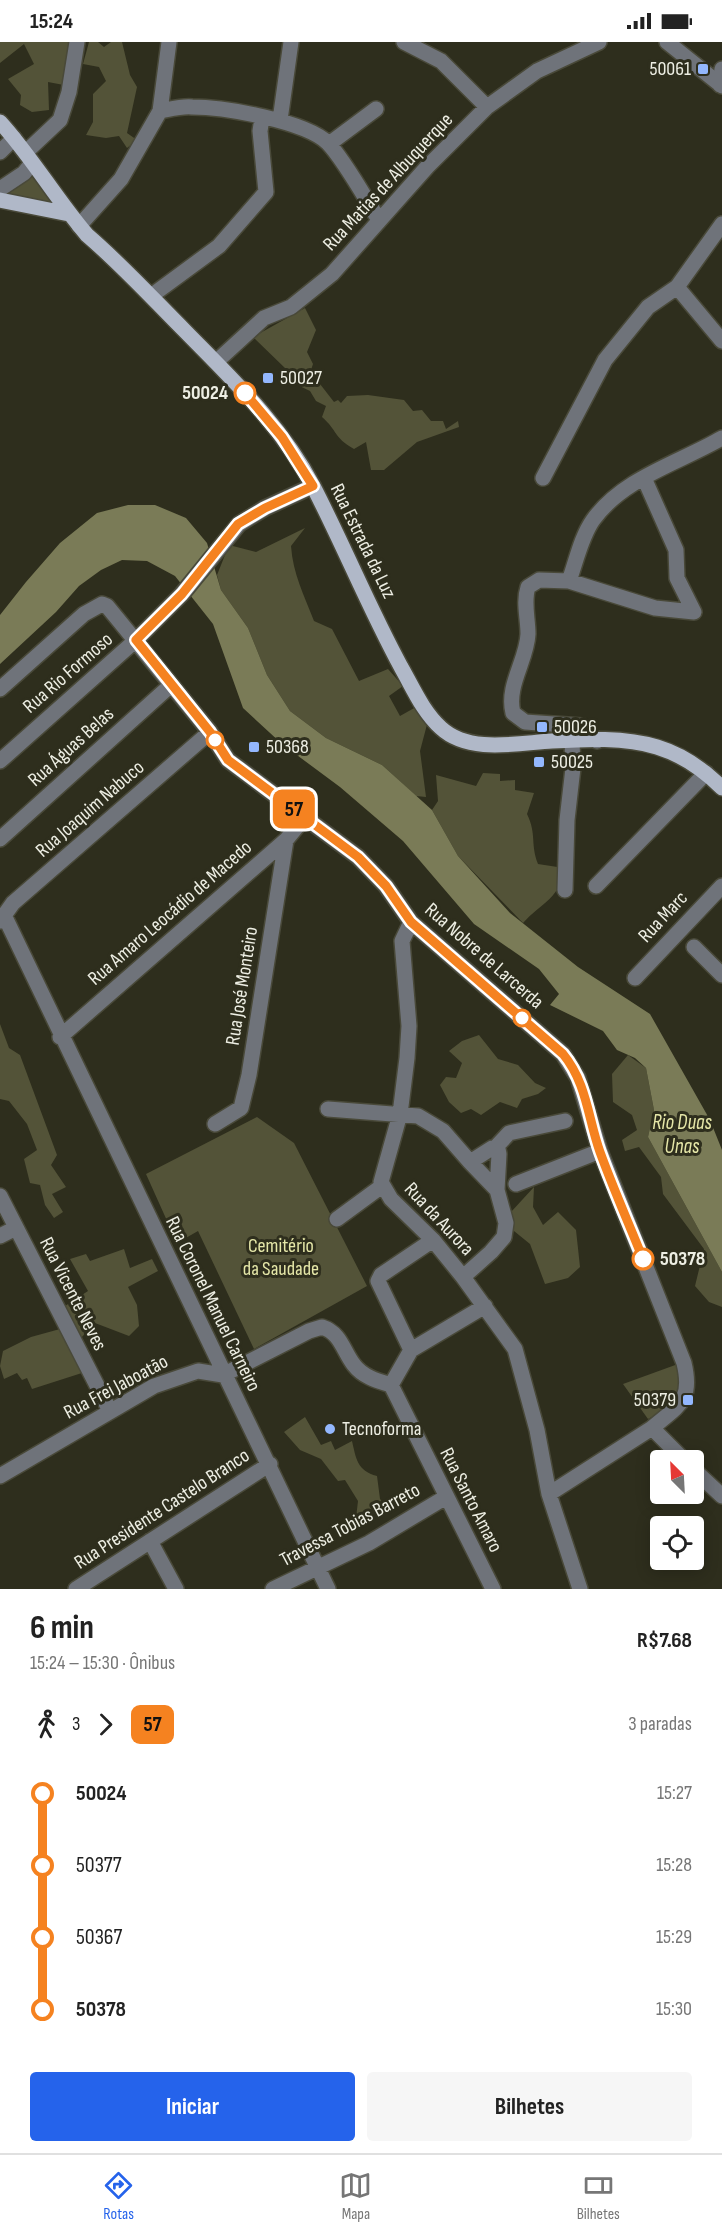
<!DOCTYPE html>
<html lang="pt">
<head>
<meta charset="utf-8">
<style>
  :root { --surface:#fff; --page:#f6f6f6; --text:#222; --muted:#767676; --line:#e0e0e0; --accent:#2563eb }
  body { margin:0; font-family:"Sofia Sans Condensed",sans-serif; background:var(--page); color:var(--text); height:100vh; display:flex; flex-direction:column; font-size:22px; white-space:nowrap }
  * { box-sizing:border-box; margin:0 }
  p { font-size:20px; color:var(--muted) }
  .icon { flex:none; width:33px; height:33px; fill:none; stroke:currentColor; stroke-width:2; stroke-linecap:round; stroke-linejoin:round }
  .map { position:relative; height:1547px; overflow:hidden }
  .sheet { display:flex; flex-direction:column; background:var(--surface); flex:1 }
  .sheet>* { flex:none }
  .badge { padding:0 12px; border-radius:9px; font-size:21px; line-height:39px }
  .needle { width:39px; rotate:336deg }
  .buttons { position:absolute; left:650px; top:1408px; display:grid; gap:12px }
  .buttons a { display:grid; place-items:center; width:54px; height:54px; border-radius:6px; background:var(--surface); box-shadow:0 3px 15px #0003; font-size:30px }
  .map>.badge { position:absolute; translate:-50% -50%; box-shadow:0 0 0 3px #fff }
  .legs { display:flex; align-items:center; gap:9px; height:66px; padding:0 30px; font-size:20px }
  .legs p { margin-inline-start:auto }
  .headline { display:flex; align-items:center; justify-content:space-between; height:102px; padding:0 30px }
  h1 { font-size:33px; font-weight:700; line-height:45px }
  .action { display:flex; gap:12px; margin-top:auto; padding:12px 30px }
  .action a { flex:1; height:69px; border-radius:6px; background:var(--accent); color:#fff; font-size:24px; font-weight:700; line-height:69px; text-align:center }
  .action a+a { background:var(--page); color:var(--text) }
  ul { padding:0 30px; list-style:none }
  li { display:flex; align-items:center; gap:21px; height:72px; font-size:22px }
  li i { display:grid; place-items:center; width:9px; height:100%; margin:0 8px; background:currentColor }
  li i::after { content:''; width:15px; height:15px; margin:-8px; border:4px solid; border-radius:50%; background:var(--surface) }
  li p { margin-inline-start:auto }
  li:first-child i { background:linear-gradient(#0000 50%,currentColor 0) }
  li:last-child i { background:linear-gradient(currentColor 50%,#0000 0) }
  .status { display:flex; justify-content:space-between; align-items:center; height:42px; padding:0 30px; background:var(--surface); direction:ltr }
  .status svg { height:16px; fill:currentColor }
  .tabs { display:flex; justify-content:space-around; align-items:center; height:84px; border-top:2px solid var(--line); background:var(--surface); font-size:16px; color:var(--muted) }
  .tabs a { display:grid; justify-items:center; gap:3px }
  .tabs .current { color:var(--accent) }
  .map>svg:first-child { display:block }
  .green { fill:#535338 }
  .water { fill:#7a7b57 }
  .lines { fill:none; stroke-linecap:round; stroke-linejoin:round }
  .minor-casing { stroke:#494939; stroke-width:18 }
  .major-casing { stroke:#494939; stroke-width:18 }
  .minor { stroke:#6f737a; stroke-width:15 }
  .major { stroke:#b0b8c8; stroke-width:15 }
  .line-1-casing { stroke:#fff; stroke-width:14 }
  .line-1 { stroke:#f58220; stroke-width:9 }
  .poi-dot { fill:#93b7fd; stroke:#2e2e1d; stroke-width:2 }
  .stop-1-dot { fill:#fff; stroke:#f58220; stroke-width:3 }
  .labels { text-anchor:middle; dominant-baseline:central; stroke-width:6; stroke-linejoin:round; paint-order:stroke }
  .poi-label { font-size:20px; fill:#edeee3; stroke:#2e2e1d; text-anchor:start }
  .street-label { font-size:20px; fill:#edeee3; stroke:#2e2e1d }
  .stop-label { font-size:20px; font-weight:bold; fill:#edeee3; stroke:#2e2e1d; text-anchor:end }
  .park-label { font-size:20px; fill:#e5e7a8; stroke:#2e2e1d }
  .water-label { font-size:21px; font-style:italic; fill:#e6e7a8; stroke:#2e2e1d }
</style>
</head>
<body>
<div class="status"><b>15:24</b><svg viewBox="0 0 49 12"><path d="M0 12V9h3v3zM5 12V6h3v6zM10 12V3h3v9zM15 12V0h3v12zM26 1h20v11H26zM47 4h2v5h-2z"/></svg></div>
<div class="map">
<svg width="722" height="1547" viewBox="0 0 722 1547">
  <rect width="100%" height="100%" fill="#2e2e1d"/>
  <!-- green -->
  <path class="green" d="M 0,0 L 73,0 L 69,44 L 48,40 L 49,68 L 32,70 L 20,63 L 21,53 L 8,37 L 34,22 L 24,2 L 0,21 Z
    M 89,0 L 98,0 L 104,5 L 111,0 L 122,0 L 130,33 L 137,45 L 127,91 L 137,98 L 127,106 L 119,94 L 106,96 L 86,93 L 93,80 L 93,52 L 106,39 L 99,25 L 83,22 Z
    M 33,123 L 67,171 L 0,156 Z
    M 305,266 L 316,288 L 307,310 L 313,322 L 309,334 L 320,342 L 334,360 L 338,358 L 341,361 L 347,354 L 368,353 L 404,358 L 413,369 L 422,368 L 431,379 L 443,379 L 446,387 L 458,379 L 459,385 L 417,400 L 384,428 L 371,428 L 366,400 L 354,407 C 333,395 338,389 322,375 L 326,364 L 316,359 L 310,349 L 285,337 L 286,327 L 253,295 Z
    M 305,486 L 291,504 C 293,532 304,553 314,579 L 332,587 L 359,639 L 388,627 L 403,644 L 389,654 L 400,674 L 416,665 L 429,675 L 420,709 L 426,755 L 416,754 L 382,723 L 326,696 L 290,669 L 267,633 L 248,586 L 221,548 L 217,533 L 229,503 L 256,510 Z
    M 483,731 L 500,732 L 500,739 L 515,738 L 515,748 L 534,751 L 527,772 C 537,793 530,801 538,822 L 564,826 C 562,855 541,861 523,881 L 458,814 L 432,768 L 438,759 L 436,733 L 476,744 Z
    M 0,982 L 9,1006 L 20,1013 L 57,1113 L 51,1123 L 66,1145 L 52,1152 L 63,1170 L 54,1176 L 45,1163 L 40,1143 L 30,1141 L 24,1117 L 37,1108 L 27,1082 L 9,1059 L 0,1057 Z
    M 479,993 L 498,1017 L 518,1023 L 535,1041 L 546,1046 L 538,1052 L 522,1057 L 517,1066 L 500,1060 L 481,1073 L 471,1067 L 461,1071 L 449,1060 L 440,1043 L 446,1035 L 456,1036 L 462,1021 L 449,1009 L 462,999 Z
    M 628,1013 L 646,1026 L 654,1068 L 648,1095 L 722,1230 L 722,1265 L 709,1260 L 695,1244 L 704,1207 L 663,1152 L 661,1135 L 639,1105 L 625,1109 L 622,1098 L 637,1088 L 632,1073 L 613,1060 L 612,1032 Z
    M 257,1075 L 294,1101 L 367,1244 L 254,1307 L 198,1189 L 177,1201 L 146,1132 Z
    M 534,1145 L 533,1165 L 543,1183 L 558,1170 L 576,1188 L 580,1225 L 568,1236 L 545,1242 L 530,1202 L 514,1189 L 511,1170 Z
    M 124,1207 L 130,1226 L 152,1217 L 158,1229 L 128,1245 L 137,1263 L 139,1284 L 129,1294 L 95,1281 L 80,1297 L 62,1266 L 88,1249 L 70,1217 L 86,1212 L 90,1219 Z
    M 60,1287 L 85,1330 L 32,1347 L 27,1336 L 22,1338 L 17,1331 L 4,1337 L 0,1324 L 3,1309 L 31,1295 Z
    M 678,1322 C 688,1349 672,1365 648,1377 L 623,1342 Z
    M 305,1375 L 321,1403 L 331,1399 L 335,1408 L 352,1399 C 356,1416 357,1429 377,1434 L 380,1457 L 389,1468 L 356,1476 L 358,1459 L 345,1438 L 338,1439 L 321,1417 L 300,1408 L 284,1390 Z"/>
  <!-- water -->
  <path class="water" d="M 128,463 L 155,463 L 186,476 L 207,501 L 221,548 L 248,586 L 267,633 L 290,669 L 326,696 L 382,723 L 432,768 L 458,814 L 510,871 L 578,925 L 650,972 L 710,1078 L 722,1108 L 722,1230 L 648,1095 L 654,1068 L 646,1026 L 635,1016 L 617,1008 L 603,989 L 550,963 L 559,952 L 539,927 L 474,882 L 403,799 L 340,745 L 282,702 L 243,666 L 213,582 L 175,534 L 147,519 L 122,518 L 101,528 L 79,544 L 56,570 L 0,622 L 0,573 L 26,540 L 60,501 L 97,471 Z"/>
  <g class="lines">
    <!-- minor casing -->
    <g class="minor-casing">
      <path id="minor" d="M 404,0 L 441,19 L 487,65
        M 667,0 L 722,44
        M 720,43 L 722,27
        M 160,69 C 171,67 182,64 192,65 C 224,65 305,79 328,101 C 345,119 365,156 379,178
        M 280,78 L 291,0
        M 329,102 L 376,67
        M 0,110 L 14,96
        M 26,110 L 60,78 L 69,50 L 77,0
        M 0,147 L 24,131 L 32,121
        M 79,184 L 121,137 L 160,69 L 169,0
        M 677,245 L 722,299
        M 151,254 L 219,204 L 266,150 L 260,89 L 262,76
        M 216,320 L 264,276 L 291,265 L 332,232 L 427,125 L 487,65 L 537,29 L 599,0
        M 543,436 L 605,318 L 648,265 L 677,245 L 722,182
        M 569,539 L 655,566 L 694,570 L 677,536 L 676,508 L 644,436
        M 0,647 L 84,572 L 102,562 L 107,564 L 210,690 L 228,718 L 358,815 L 386,844 L 411,880 L 563,1012 L 578,1036 L 600,1109 L 684,1321 C 693,1359 679,1363 652,1386 L 685,1419
        M 597,699 L 582,684 L 525,680 L 513,671 C 506,644 527,618 528,592 C 528,576 523,560 528,545 L 539,538 L 569,539 C 576,520 581,495 593,478 C 623,436 679,421 722,396
        M 0,719 L 136,598 L 182,552 L 239,482 L 265,466 L 313,444
        M 0,797 L 171,643
        M 596,844 L 706,731
        M 565,848 L 567,778 L 573,726 L 572,699
        M 4,873 L 328,1547
        M 0,879 L 13,861 L 210,690
        M 411,880 L 402,899 L 409,984 L 407,1016 L 400,1072 L 381,1140 L 391,1157 L 433,1198 L 463,1235 L 515,1307 L 537,1388 L 549,1452 L 580,1547
        M 694,905 L 722,933
        M 635,936 L 722,844
        M 60,995 L 286,798 L 305,775
        M 328,1067 L 418,1074 L 443,1089 L 470,1120
        M 215,1082 L 241,1066 L 249,1033 L 286,798
        M 495,1106 L 509,1091 L 565,1079
        M 516,1142 L 600,1109
        M 0,1154 L 110,1369
        M 337,1177 L 382,1144
        M 0,1194 L 16,1186
        M 463,1235 L 491,1210 L 504,1195 L 506,1181 L 497,1148 L 499,1112 L 498,1107 L 492,1106 L 470,1120 L 497,1148
        M 411,1308 L 378,1239 L 381,1233 L 433,1198
        M 411,1308 L 485,1264
        M 391,1343 L 411,1308
        M 693,1427 L 722,1454
        M 0,1434 L 154,1344 L 198,1329 L 223,1333 L 309,1289 L 322,1285 C 341,1291 343,1309 354,1323 C 363,1335 378,1339 391,1343 L 493,1547
        M 549,1452 L 652,1386
        M 150,1499 L 176,1547
        M 76,1547 L 270,1422
        M 273,1547 L 369,1501 L 446,1455"/>
    </g>
    <!-- major casing -->
    <g class="major-casing">
      <path id="major" d="M 0,80 C 32,115 56,157 87,193 C 122,223 153,257 185,289 C 232,337 282,384 313,444 C 344,504 369,566 401,625 C 413,646 423,670 441,686 C 469,712 518,701 552,699 C 585,697 625,695 657,705 C 683,713 703,727 722,746
        M 0,158 L 69,172"/>
    </g>
    <!-- minor -->
    <use href="#minor" class="minor"/>
    <!-- major -->
    <use href="#major" class="major"/>
  </g>
  <g class="lines">
    <!-- line-1 casing -->
    <g class="line-1-casing">
      <path id="line-1" d="M 245,351 L 282,395 L 313,444 L 265,466 L 238,482 L 182,552 L 136,598 L 210,690 L 228,718 L 358,815 L 386,844 L 411,880 L 563,1012 C 587,1041 588,1077 600,1110 C 613,1146 629,1182 643,1217"/>
    </g>
    <!-- line-1 -->
    <use href="#line-1" class="line-1"/>
  </g>
  <!-- markers -->
  <g class="poi-dot">
    <rect x="697" y="21" width="12" height="12" rx="3"/>
    <rect x="262" y="330" width="12" height="12" rx="3"/>
    <rect x="536" y="679" width="12" height="12" rx="3"/>
    <rect x="248" y="699" width="12" height="12" rx="3"/>
    <rect x="533" y="714" width="12" height="12" rx="3"/>
    <rect x="682" y="1352" width="12" height="12" rx="3"/>
    <circle cx="330" cy="1387" r="6"/>
  </g>
  <g class="stop-1-dot">
    <circle cx="245" cy="351" r="10"/>
    <circle cx="215" cy="698" r="8"/>
    <circle cx="522" cy="976" r="8"/>
    <circle cx="643" cy="1217" r="10"/>
  </g>
  <g class="labels">
    <!-- poi labels -->
    <g class="poi-label">
      <text x="691" y="27" text-anchor="end">50061</text>
      <text x="280" y="336">50027</text>
      <text x="554" y="685">50026</text>
      <text x="266" y="705">50368</text>
      <text x="551" y="720">50025</text>
      <text x="676" y="1358" text-anchor="end">50379</text>
      <text x="342" y="1387">Tecnoforma</text>
    </g>
    <!-- street labels -->
    <g class="street-label">
      <text transform="translate(388 140) rotate(-47)">Rua Matias de Albuquerque</text>
      <text transform="translate(363 499) rotate(64)">Rua Estrada da Luz</text>
      <text transform="translate(68 631) rotate(-41)">Rua Rio Formoso</text>
      <text transform="translate(71 705) rotate(-42)">Rua Águas Belas</text>
      <text transform="translate(90 767) rotate(-41)">Rua Joaquim Nabuco</text>
      <text transform="translate(170 871) rotate(-41)">Rua Amaro Leocádio de Macedo</text>
      <text transform="translate(663 875) rotate(-47)">Rua Marc</text>
      <text transform="translate(484 914) rotate(41)">Rua Nobre de Larcerda</text>
      <text transform="translate(242 944) rotate(-81)">Rua José Monteiro</text>
      <text transform="translate(439 1177) rotate(47)">Rua da Aurora</text>
      <text transform="translate(73 1252) rotate(63)">Rua Vicente Neves</text>
      <text transform="translate(213 1262) rotate(64)">Rua Coronel Manuel Carneiro</text>
      <text transform="translate(116 1345) rotate(-28)">Rua Frei Jaboatão</text>
      <text transform="translate(471 1458) rotate(63)">Rua Santo Amaro</text>
      <text transform="translate(162 1467) rotate(-33)">Rua Presidente Castelo Branco</text>
      <text transform="translate(350 1483) rotate(-28)">Travessa Tobias Barreto</text>
    </g>
    <!-- stop labels -->
    <g class="stop-label">
      <text x="228" y="351">50024</text>
      <text x="660" y="1217" text-anchor="start">50378</text>
    </g>
    <!-- park labels -->
    <g class="park-label">
      <text x="281" y="1204">Cemitério<tspan x="281" dy="23">da Saudade</tspan></text>
    </g>
    <!-- water labels -->
    <g class="water-label">
      <text x="682" y="1080">Rio Duas<tspan x="682" dy="24">Unas</tspan></text>
    </g>
  </g>
</svg>
<div class="buttons">
<a><svg class="needle" viewBox="-14 -14 28 28"><path d="M0-13l5 13h-10z" fill="#e53935"/><path d="M0 13l5-13h-10z" fill="#767676"/></svg></a>
<a><svg class="icon" aria-label="locate" viewBox="0 0 24 24"><circle cx="12" cy="12" r="6"/><path d="M12 2v4M12 18v4M2 12h4M18 12h4"/></svg></a>
</div>
<b class="badge" style="left:294px;top:767px;background:#f58220;color:#111">57</b>
</div>
<section class="sheet">
<div class="headline"><div><h1>6 min</h1><p>15:24 – 15:30 · Ônibus</p></div><b>R$7.68</b></div>
<div class="legs"><svg class="icon" aria-label="walk" viewBox="0 0 24 24"><circle cx="13" cy="4" r="2"/><path d="M13 8l-2 6 4 7M11 14l-3 7M7 12l3-4h3l4 4"/></svg>3<svg class="icon" aria-label="forward" viewBox="0 0 24 24"><path d="M9 5l7 7-7 7"/></svg><b class="badge" style="background:#f58220;color:#111">57</b><p>3 paradas</p></div>
<ul>
<li><i style="color:#f58220"></i><b>50024</b><p>15:27</p></li>
<li><i style="color:#f58220"></i><span>50377</span><p>15:28</p></li>
<li><i style="color:#f58220"></i><span>50367</span><p>15:29</p></li>
<li><i style="color:#f58220"></i><b>50378</b><p>15:30</p></li>
</ul>
<div class="action"><a>Iniciar</a><a>Bilhetes</a></div>
</section>
<nav class="tabs">
<a class="current"><svg class="icon" aria-label="directions" viewBox="0 0 24 24"><path d="M12 3l9 9-9 9-9-9zM9 14v-3h6M13 9l2 2-2 2"/></svg>Rotas</a>
<a><svg class="icon" aria-label="map" viewBox="0 0 24 24"><path d="M3 6l6-2 6 2 6-2v14l-6 2-6-2-6 2zM9 4v14M15 6v14"/></svg>Mapa</a>
<a><svg class="icon" aria-label="tickets" viewBox="0 0 24 24"><path d="M3 7h18v10H3zM15 7v10"/></svg>Bilhetes</a>
</nav>
</body>
</html>
